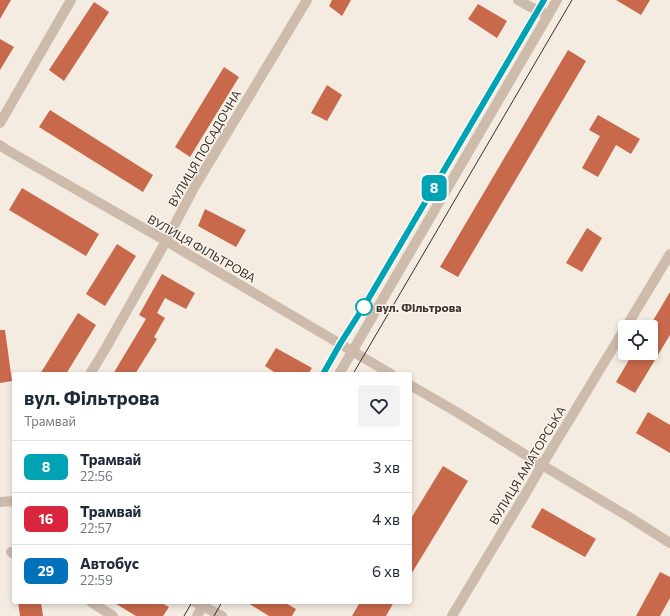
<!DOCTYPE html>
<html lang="uk">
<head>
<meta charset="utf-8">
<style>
  :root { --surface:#fff; --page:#f2f2f3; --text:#1f2937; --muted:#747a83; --line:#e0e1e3 }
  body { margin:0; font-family:Commissioner,sans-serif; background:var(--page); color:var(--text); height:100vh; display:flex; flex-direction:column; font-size:15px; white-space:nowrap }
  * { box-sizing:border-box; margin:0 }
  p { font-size:13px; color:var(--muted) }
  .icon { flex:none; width:22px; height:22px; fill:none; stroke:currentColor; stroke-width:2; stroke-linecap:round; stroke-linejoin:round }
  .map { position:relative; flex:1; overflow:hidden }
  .details { position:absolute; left:12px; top:372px; width:400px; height:232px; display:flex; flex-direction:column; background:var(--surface); border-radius:4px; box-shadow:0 2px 6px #0003 }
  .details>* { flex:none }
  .badge { padding:0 8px; border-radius:6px; font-size:14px; line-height:26px }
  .controls { position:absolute; left:618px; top:320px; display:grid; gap:8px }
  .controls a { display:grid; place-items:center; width:40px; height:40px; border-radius:4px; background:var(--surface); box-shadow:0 2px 6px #0003; font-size:20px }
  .map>.badge { position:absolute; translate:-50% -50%; box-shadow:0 0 0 2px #fff }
  .round { display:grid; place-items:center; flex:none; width:42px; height:42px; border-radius:4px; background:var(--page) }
  .head { display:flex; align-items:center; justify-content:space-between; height:68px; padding:0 12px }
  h1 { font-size:19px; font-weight:700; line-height:30px }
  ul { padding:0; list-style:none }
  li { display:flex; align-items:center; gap:12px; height:52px; padding:0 12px; border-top:1px solid var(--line) }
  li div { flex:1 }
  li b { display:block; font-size:15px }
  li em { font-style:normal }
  li .badge { min-width:44px; font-weight:700; text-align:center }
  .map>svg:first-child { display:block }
  .building { fill:#c8694b }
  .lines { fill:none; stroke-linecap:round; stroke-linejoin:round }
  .minor { stroke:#cdbbac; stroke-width:10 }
  .tertiary { stroke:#cdbbac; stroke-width:10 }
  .tram { stroke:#3b302b; stroke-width:1 }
  .line-casing { stroke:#fff; stroke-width:9 }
  .line { stroke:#00a3b4; stroke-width:6 }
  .stop-dot { fill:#fff; stroke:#00a3b4; stroke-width:2 }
  .labels { text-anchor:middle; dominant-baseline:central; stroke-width:3; stroke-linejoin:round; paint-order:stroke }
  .street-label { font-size:12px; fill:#3b302b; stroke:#fbf5ee }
  .stop-label { font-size:12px; font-weight:bold; fill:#3b302b; stroke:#fbf5ee; text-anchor:start }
</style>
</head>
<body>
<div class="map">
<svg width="670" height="616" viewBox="0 0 670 616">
  <rect width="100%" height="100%" fill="#f4ebe1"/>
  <!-- building -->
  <path class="building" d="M 0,0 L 11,0 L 0,19 Z
    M 332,0 L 351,0 L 342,16 L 329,6 Z
    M 616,0 L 650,0 L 641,15 Z
    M 94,2 L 109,12 L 64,81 L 49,70 Z
    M 478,4 L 507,21 L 497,38 L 468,19 Z
    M 0,39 L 14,47 L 0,70 Z
    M 568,50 L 586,61 L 458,277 L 440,267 Z
    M 224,67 L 239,77 L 190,157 L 175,147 Z
    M 327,85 L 342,95 L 327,121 L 311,113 Z
    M 50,110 L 153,175 L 143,192 L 39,127 Z
    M 598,115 L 640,139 L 631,154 L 616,145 L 598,177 L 582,168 L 600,136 L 589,130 Z
    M 22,188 L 99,234 L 86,256 L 9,210 Z
    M 205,209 L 246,230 L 236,247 L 198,226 Z
    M 587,228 L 602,238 L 582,272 L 566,263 Z
    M 117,244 L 136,256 L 105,306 L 86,294 Z
    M 162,274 L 195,293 L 186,309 L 165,298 L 157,313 L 165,318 L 154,337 L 157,339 L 135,374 L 113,374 L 146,319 L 139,315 Z
    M 670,292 L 670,335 L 635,393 L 616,382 L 633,353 L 651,353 L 651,324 Z
    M 78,313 L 96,325 L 66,374 L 40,374 Z
    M 0,330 L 5,330 L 12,381 L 0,383 Z
    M 276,348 L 312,368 L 308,374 L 277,374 L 265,366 Z
    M 648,412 L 670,425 L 670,453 L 636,433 Z
    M 443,466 L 468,481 L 410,576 L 410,520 Z
    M 542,508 L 596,539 L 585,557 L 531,527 Z
    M 660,572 L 670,577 L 670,598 L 660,616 L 636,616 Z
    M 18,602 L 41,602 L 43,616 L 20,616 Z
    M 113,602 L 160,602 L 169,607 L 163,616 L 136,616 Z
    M 246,602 L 284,602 L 296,609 L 292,616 L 269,616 Z
    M 360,602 L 394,602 L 386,616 L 352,616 Z"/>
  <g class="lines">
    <!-- minor -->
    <path class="minor" d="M 518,0 L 538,11 L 548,15
      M 0,123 L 71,0
      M 0,145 L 7,150 L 166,241 L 391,374
      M 626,327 L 670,254
      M 90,374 L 107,346 L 166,241 L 195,186 L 307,0
      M 410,385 L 460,414 L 542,465 L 629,517 L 670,543
      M 0,502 L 14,501
      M 11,552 L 14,554
      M 91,602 L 113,616
      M 195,602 L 222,616
      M 452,616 L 530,486 L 542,465 L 625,328"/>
    <!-- tertiary -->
    <path class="tertiary" d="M 339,374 L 557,0
      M 197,616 L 205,602"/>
    <!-- tram -->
    <path class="tram" d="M 323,374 L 340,344 L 366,303 L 544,0
      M 353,374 L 572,0
      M 184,616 L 192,602
      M 214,616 L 222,602"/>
  </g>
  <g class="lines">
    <!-- line casing -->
    <g class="line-casing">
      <path id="line" d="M 323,374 L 340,344 L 366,303 L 544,0"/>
    </g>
    <!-- line -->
    <use href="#line" class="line"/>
  </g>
  <!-- markers -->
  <circle class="stop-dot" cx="364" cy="307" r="8"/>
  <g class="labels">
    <!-- street labels -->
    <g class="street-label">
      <text transform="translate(204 148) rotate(-60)">ВУЛИЦЯ ПОСАДОЧНА</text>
      <text transform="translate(202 248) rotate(30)">ВУЛИЦЯ ФІЛЬТРОВА</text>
      <text transform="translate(527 465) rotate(-59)">ВУЛИЦЯ АМАТОРСЬКА</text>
    </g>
    <!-- stop labels -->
    <g class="stop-label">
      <text x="376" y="307">вул. Фільтрова</text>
    </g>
  </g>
</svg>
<div class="controls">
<a><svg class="icon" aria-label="locate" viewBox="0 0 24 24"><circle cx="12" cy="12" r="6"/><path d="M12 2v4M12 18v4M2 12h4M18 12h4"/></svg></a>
</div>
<b class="badge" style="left:434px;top:188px;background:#00a3b4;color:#fff">8</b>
<section class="details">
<div class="head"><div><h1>вул. Фільтрова</h1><p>Трамвай</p></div><a class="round"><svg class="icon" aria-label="heart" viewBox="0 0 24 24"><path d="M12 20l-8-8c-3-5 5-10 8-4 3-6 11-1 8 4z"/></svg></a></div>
<ul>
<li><span class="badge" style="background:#00a3b4;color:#fff">8</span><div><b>Трамвай</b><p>22:56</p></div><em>3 хв</em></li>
<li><span class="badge" style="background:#d7263d;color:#fff">16</span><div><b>Трамвай</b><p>22:57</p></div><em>4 хв</em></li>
<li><span class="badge" style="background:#0072bc;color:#fff">29</span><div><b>Автобус</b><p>22:59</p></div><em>6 хв</em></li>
</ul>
</section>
</div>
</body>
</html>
